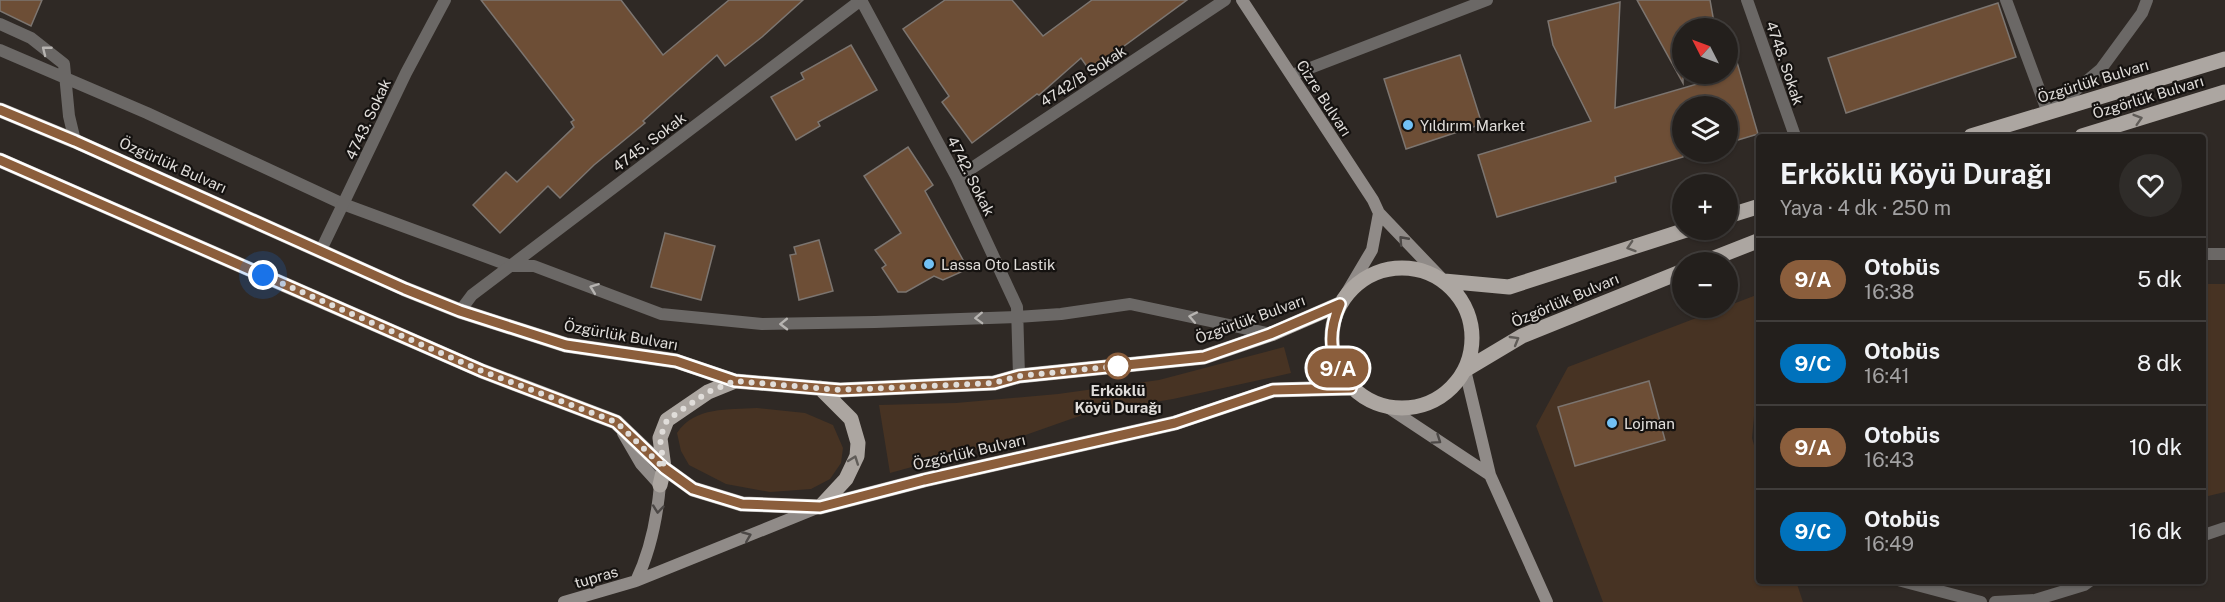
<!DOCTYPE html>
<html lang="tr">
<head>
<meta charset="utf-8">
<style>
  :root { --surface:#231f1c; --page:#2f2c29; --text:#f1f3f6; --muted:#a3a2a3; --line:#403d3b }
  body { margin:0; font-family:"Public Sans",sans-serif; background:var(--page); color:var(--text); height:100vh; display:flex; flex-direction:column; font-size:22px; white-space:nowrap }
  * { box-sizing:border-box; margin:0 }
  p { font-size:20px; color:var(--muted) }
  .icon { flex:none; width:33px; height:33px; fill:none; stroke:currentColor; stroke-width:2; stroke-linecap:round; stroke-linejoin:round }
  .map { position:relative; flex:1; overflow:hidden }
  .details { position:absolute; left:1756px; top:134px; width:450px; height:450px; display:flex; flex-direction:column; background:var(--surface); border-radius:6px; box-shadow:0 2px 4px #0004,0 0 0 2px var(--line) }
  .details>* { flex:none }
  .badge { padding:0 12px; border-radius:20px; font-size:21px; line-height:39px }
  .needle { width:39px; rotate:312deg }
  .controls { position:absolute; left:1672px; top:18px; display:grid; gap:12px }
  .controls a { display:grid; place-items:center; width:66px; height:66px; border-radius:50%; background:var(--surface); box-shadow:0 2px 4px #0004,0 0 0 2px var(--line); font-size:30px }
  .you { position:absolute; width:30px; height:30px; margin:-15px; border:4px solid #fff; border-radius:50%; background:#1a73e8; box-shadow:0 0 0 9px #1a73e833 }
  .map>.badge { position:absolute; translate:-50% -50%; box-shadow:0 0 0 3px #fff }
  .round { display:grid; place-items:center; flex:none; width:63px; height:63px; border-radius:32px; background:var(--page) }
  .overview { display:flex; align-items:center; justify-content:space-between; height:102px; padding:0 24px }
  h1 { font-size:28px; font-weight:700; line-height:45px }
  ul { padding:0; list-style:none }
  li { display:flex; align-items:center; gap:18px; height:84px; padding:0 24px; border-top:2px solid var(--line) }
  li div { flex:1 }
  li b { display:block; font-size:22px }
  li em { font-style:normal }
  li .badge { min-width:66px; font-weight:700; text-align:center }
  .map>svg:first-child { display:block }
  .green { fill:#473323 }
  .building { fill:#6d4e36; stroke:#7c7570; stroke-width:1.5 }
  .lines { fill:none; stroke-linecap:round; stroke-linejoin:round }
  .lane { stroke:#6b6866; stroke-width:12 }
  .street { stroke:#6b6866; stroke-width:12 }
  .secondary { stroke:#908b88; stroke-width:12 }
  .primary { stroke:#aca6a1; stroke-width:15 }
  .oneway { stroke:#b7b4b1 }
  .oneway2 { stroke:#605c58 }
  .oneway3 { stroke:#4c4846 }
  .line-casing { stroke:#fff; stroke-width:14 }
  .line { stroke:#8b5e3c; stroke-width:9 }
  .walk { stroke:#e0ddda; stroke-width:6; stroke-dasharray:0 10.8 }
  .poi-dot { fill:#72c1f5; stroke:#151210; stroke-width:2 }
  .stop-dot { fill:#fff; stroke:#8b5e3c; stroke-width:3 }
  .labels { text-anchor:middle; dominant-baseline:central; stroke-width:4.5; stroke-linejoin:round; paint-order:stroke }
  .street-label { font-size:15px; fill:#e0ddda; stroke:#151210 }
  .poi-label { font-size:15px; fill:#e0ddda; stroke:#151210; text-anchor:start }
  .stop-label { font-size:15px; font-weight:bold; fill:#e0ddda; stroke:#151210 }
</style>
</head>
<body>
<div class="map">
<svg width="2225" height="602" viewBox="0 0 2225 602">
  <rect width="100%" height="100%" fill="#2f2925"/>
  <!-- green -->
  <path class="green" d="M 2204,284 L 2225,284 L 2225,492 L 2204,497 Z
    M 1759,294 L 1759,363 L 1752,438 L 1759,463 L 1760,580 L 1796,581 L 1803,602 L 1603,602 L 1536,426 L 1568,367 Z
    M 1284,347 L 1291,373 L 1173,399 L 1088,413 L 1017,438 L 890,473 L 879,405 L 956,403 L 1058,394 L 1159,380 Z
    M 757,408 L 805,413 L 833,425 L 843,448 L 841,463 L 830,479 L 811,489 L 770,492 L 726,484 L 689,465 L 681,451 L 677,433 C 695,406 728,410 757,408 Z"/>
  <!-- building -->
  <path class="building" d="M 0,0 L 42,0 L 31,26 L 0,11 Z
    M 481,0 L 621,0 L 663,55 L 729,0 L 803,0 L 762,37 L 725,66 L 717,55 L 643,121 L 645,123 L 594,165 L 560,198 L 548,186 L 500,233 L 473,205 L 506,172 L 517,182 L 574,127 L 571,122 L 574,120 Z
    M 945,0 L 1012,0 L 1043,36 L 1092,0 L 1187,0 L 1090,71 L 1081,58 L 1039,95 L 1037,94 L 972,143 L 942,102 L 949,96 L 903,29 Z
    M 1637,0 L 1710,0 L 1715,28 L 1683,28 L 1683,83 Z
    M 1620,2 L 1615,108 L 1728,75 L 1728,53 L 1734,52 L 1758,134 L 1728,143 L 1728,106 L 1683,106 L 1683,157 L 1615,177 L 1616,182 L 1497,217 L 1478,155 L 1591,121 L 1553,45 L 1548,21 Z
    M 1998,3 L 2016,57 L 1846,113 L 1828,58 Z
    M 851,45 L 877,90 L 818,122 L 820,126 L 796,140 L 771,97 L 804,79 L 801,73 Z
    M 1460,55 L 1482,124 L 1406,149 L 1384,79 Z
    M 908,147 L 933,185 L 925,191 L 968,269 L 943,280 L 934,276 L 906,292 L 898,292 L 882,268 L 886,265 L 875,250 L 901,233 L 864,176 Z
    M 665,233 L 715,246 L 701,300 L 651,287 Z
    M 819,240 L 833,291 L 799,300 L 790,255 L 796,254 L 794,247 Z
    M 1649,381 L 1665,440 L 1575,466 L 1558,407 Z"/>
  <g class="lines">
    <!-- lane -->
    <path class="lane" d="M 0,24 L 31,38 L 64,64 L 69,116 L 75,141
      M 0,50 L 147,113 L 343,204 L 511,266
      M 2051,111 L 2101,69 L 2142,13 L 2147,0
      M 2204,254 L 2225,254
      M 2204,535 L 2225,528
      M 1898,580 L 1981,602
      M 1995,602 L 2035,600 L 2084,585 L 2091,580"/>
    <!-- street -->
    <path class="street" d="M 861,0 L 957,178 L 1017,307 L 1019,376
      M 1747,0 L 1795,136
      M 2006,0 L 2048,113
      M 1292,75 L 1487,0
      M 957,178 L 1225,0
      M 320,252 L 406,73 L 445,0
      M 511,266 L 534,266 L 661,314 L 762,324 L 875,322 L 1017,317 L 1061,314 L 1130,304 L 1271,334
      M 460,311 L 472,295 L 861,0"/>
    <!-- secondary -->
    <path class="secondary" d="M 1242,0 L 1373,200 L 1379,213
      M 1340,304 L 1372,250 L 1379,213 L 1444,281
      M 1389,408 L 1490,475 L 1465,370
      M 623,433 L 641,464 L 660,485 C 657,519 651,550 636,581 L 817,508
      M 1490,475 L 1547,602
      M 564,602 L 636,581"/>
    <!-- primary -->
    <path class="primary" d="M 0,110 L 75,141 L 405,289 L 460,311 L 566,345 L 676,361 L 735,381 L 840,390 L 994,383 L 1019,376 L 1204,357 L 1271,334 L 1340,304
      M 1971,136 L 2225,59
      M 2082,136 L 2225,92
      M 0,160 L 482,371 L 616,422 L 664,468 L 693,489 L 742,504 L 820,507 L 924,480 L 1175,423 L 1273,390 L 1351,388
      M 1728,216 L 1760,206
      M 1704,262 L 1760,240
      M1332 338a70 70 0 1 1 140 0a70 70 0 1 1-140 0Z
      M 1444,281 L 1509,287 L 1686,230
      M 1465,370 L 1522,336 L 1683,271
      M 820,388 L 851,419 L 858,443 L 857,456 L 846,479 L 820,507
      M 660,485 L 664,468 L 660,438 L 667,420 L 708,392 L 735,381"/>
  </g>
  <!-- one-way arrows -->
  <defs><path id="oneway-chevron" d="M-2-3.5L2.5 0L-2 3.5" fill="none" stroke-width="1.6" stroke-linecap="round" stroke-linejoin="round" transform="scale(1.5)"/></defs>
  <g class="oneway">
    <use href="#oneway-chevron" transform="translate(46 50) rotate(-142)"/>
    <use href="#oneway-chevron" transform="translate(594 288) rotate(-159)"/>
    <use href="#oneway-chevron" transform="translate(1193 317) rotate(-169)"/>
    <use href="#oneway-chevron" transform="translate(979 318) rotate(178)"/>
    <use href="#oneway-chevron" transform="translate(784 324) rotate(179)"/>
  </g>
  <g class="oneway2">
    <use href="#oneway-chevron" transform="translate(2138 119) rotate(-17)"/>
    <use href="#oneway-chevron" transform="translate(1631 247) rotate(162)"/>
    <use href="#oneway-chevron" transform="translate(1515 340) rotate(-30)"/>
    <use href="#oneway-chevron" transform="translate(854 460) rotate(-70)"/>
  </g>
  <g class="oneway3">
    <use href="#oneway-chevron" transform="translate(1403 240) rotate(-132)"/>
    <use href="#oneway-chevron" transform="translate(1437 440) rotate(34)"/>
    <use href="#oneway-chevron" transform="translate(658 509) rotate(96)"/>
    <use href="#oneway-chevron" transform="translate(747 536) rotate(-22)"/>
  </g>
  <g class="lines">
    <!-- line casing -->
    <g class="line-casing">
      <path id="line" d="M 0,110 L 75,141 L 405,289 L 460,311 L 566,345 L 676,361 L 735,381 L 840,390 L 994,383 L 1019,376 L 1204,357 L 1270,334 L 1340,304 C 1326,337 1330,359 1351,388 L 1273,390 L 1175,423 L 924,480 L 820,507 L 742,504 L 693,489 L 664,468 L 616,422 L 482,371 L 0,160"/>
    </g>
    <!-- line -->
    <use href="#line" class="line"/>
    <!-- walk -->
    <path class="walk" d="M 263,275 L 482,371 L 616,422 L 664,468 L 660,438 L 667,420 L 708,392 L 735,381 L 840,390 L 994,383 L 1019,376 L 1118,366"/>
  </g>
  <!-- markers -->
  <g class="poi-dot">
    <circle cx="1408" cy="125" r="6"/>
    <circle cx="929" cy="264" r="6"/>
    <circle cx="1612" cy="423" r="6"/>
  </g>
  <circle class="stop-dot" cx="1118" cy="366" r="12"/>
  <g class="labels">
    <!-- street labels -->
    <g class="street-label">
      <text transform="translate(1785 63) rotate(71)">4748. Sokak</text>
      <text transform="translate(1083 76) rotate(-33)">4742/B Sokak</text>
      <text transform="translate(2093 81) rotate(-17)">Özgürlük Bulvarı</text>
      <text transform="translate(2148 97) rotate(-17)">Özgörlük Bulvarı</text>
      <text transform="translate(1324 98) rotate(57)">Cizre Bulvarı</text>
      <text transform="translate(368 119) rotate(-65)">4743. Sokak</text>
      <text transform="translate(649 142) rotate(-37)">4745. Sokak</text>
      <text transform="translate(173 165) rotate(24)">Özgürlük Bulvarı</text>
      <text transform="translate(971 176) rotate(63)">4742. Sokak</text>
      <text transform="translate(1565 300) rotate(-23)">Özgörlük Bulvarı</text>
      <text transform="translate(1250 319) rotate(-20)">Özgürlük Bulvarı</text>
      <text transform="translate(621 335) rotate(10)">Özgürlük Bulvarı</text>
      <text transform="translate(969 452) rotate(-13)">Özgörlük Bulvarı</text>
      <text transform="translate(596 577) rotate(-16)">tupras</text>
    </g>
    <!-- poi labels -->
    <g class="poi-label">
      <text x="1420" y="125">Yıldırım Market</text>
      <text x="941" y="264">Lassa Oto Lastik</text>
      <text x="1624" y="423">Lojman</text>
    </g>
    <!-- stop labels -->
    <g class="stop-label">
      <text x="1118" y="390">Erköklü<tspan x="1118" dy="17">Köyü Durağı</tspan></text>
    </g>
  </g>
</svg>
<div class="controls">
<a><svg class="needle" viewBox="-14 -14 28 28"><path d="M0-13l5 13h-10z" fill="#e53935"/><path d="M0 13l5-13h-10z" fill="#a3a2a3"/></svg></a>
<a><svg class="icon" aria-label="layers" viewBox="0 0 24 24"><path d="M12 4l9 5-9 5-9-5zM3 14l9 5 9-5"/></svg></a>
<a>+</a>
<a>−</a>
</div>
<div class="you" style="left:263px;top:275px"></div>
<b class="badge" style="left:1338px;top:368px;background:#8b5e3c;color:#fff">9/A</b>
<section class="details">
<div class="overview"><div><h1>Erköklü Köyü Durağı</h1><p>Yaya · 4 dk · 250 m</p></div><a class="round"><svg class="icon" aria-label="heart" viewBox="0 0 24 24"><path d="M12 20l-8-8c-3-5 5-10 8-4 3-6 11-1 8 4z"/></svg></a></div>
<ul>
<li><span class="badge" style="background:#8b5e3c;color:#fff">9/A</span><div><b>Otobüs</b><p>16:38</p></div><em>5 dk</em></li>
<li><span class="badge" style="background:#0072bc;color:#fff">9/C</span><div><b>Otobüs</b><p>16:41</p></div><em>8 dk</em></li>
<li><span class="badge" style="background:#8b5e3c;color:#fff">9/A</span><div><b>Otobüs</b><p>16:43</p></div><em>10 dk</em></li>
<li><span class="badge" style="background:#0072bc;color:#fff">9/C</span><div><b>Otobüs</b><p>16:49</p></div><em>16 dk</em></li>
</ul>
</section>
</div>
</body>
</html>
